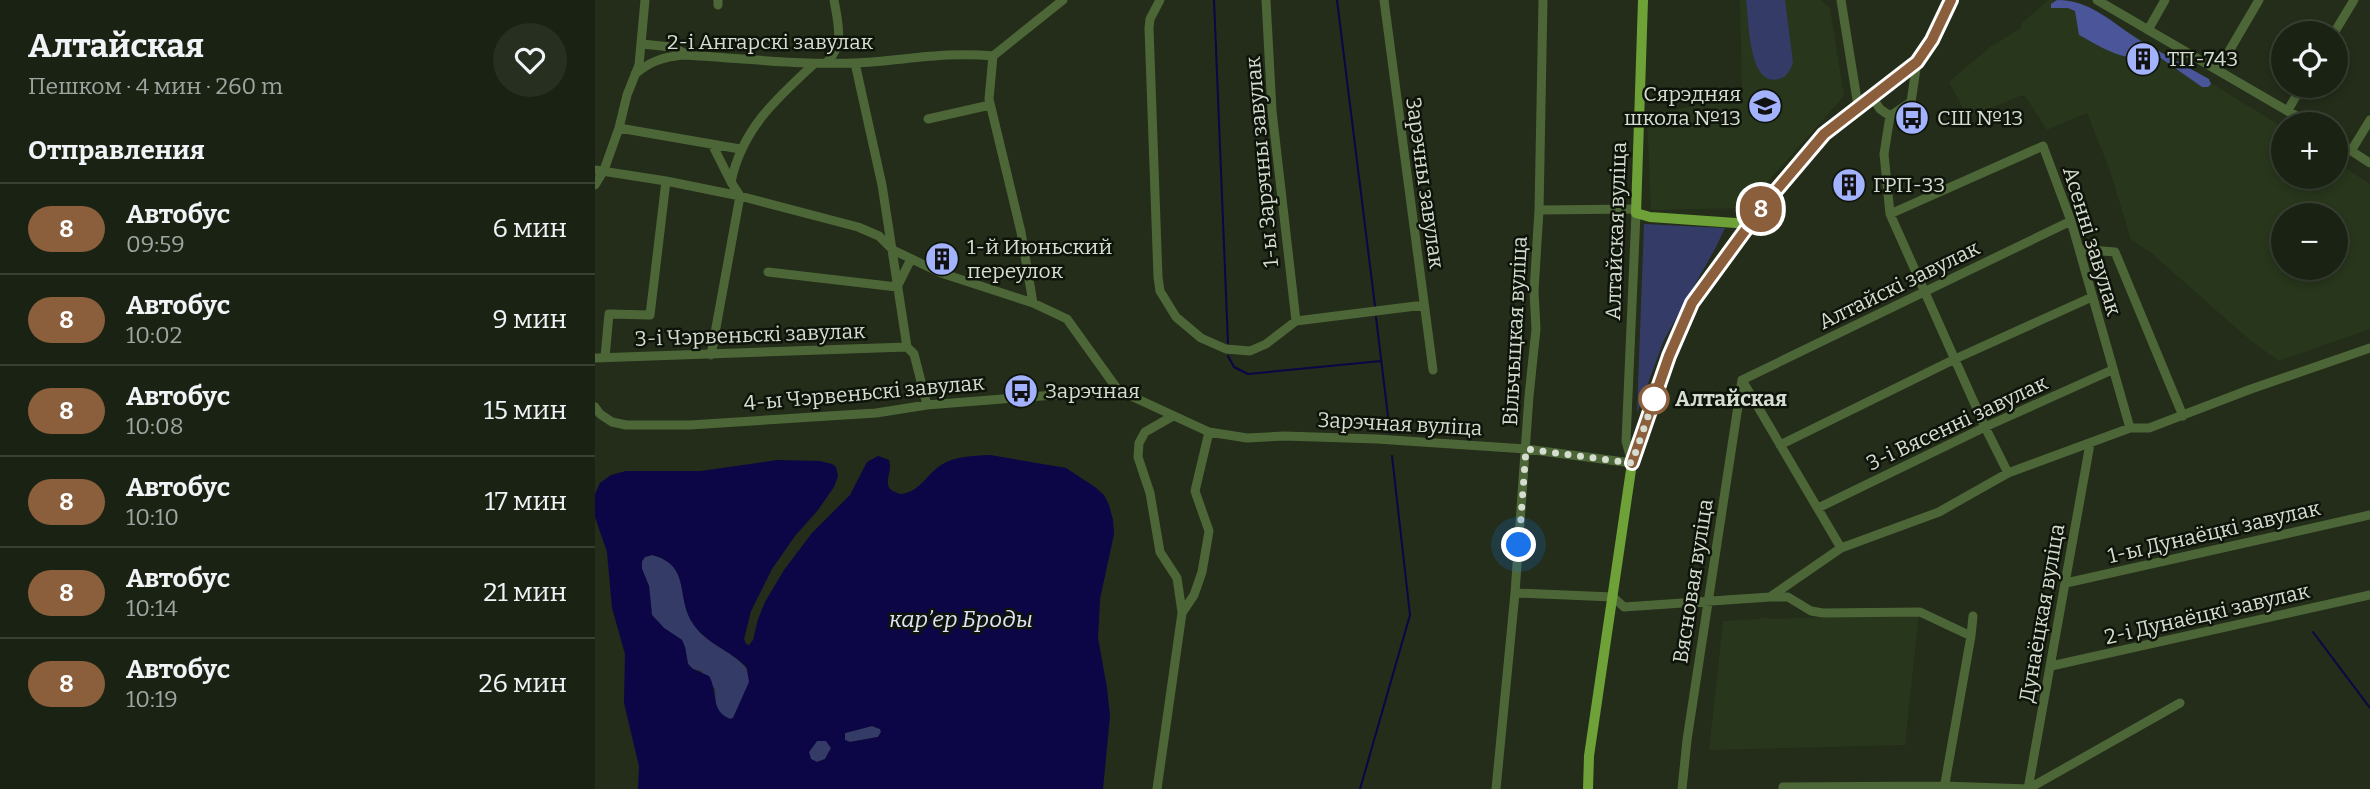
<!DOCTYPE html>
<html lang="ru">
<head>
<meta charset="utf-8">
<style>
  :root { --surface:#1a2213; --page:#272f21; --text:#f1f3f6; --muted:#9fa4a0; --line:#383f33 }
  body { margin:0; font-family:Bitter,serif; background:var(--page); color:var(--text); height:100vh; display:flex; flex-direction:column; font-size:26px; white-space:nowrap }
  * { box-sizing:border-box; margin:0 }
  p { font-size:23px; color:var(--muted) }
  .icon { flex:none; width:38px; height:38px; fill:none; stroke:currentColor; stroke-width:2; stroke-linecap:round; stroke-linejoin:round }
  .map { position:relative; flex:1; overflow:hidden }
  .panel { display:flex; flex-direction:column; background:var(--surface); width:595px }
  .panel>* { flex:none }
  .badge { padding:0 14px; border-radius:23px; font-size:24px; line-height:46px }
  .fabs { position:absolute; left:1676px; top:21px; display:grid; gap:14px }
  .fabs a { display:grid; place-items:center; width:77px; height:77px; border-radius:50%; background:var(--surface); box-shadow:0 4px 10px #0003,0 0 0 2px var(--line); font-size:35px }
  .you { position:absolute; width:35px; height:35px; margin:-18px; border:5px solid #fff; border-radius:50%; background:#1a73e8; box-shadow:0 0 0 10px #1a73e833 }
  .map>.badge { position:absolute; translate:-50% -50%; box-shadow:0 0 0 4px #fff }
  h2 { padding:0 28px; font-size:26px; line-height:63px }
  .round { display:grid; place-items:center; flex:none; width:74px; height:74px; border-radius:37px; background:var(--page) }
  .headline { display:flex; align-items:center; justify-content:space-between; height:119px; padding:0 28px }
  h1 { font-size:33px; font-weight:700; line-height:52px }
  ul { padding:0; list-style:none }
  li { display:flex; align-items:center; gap:21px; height:91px; padding:0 28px; border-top:2px solid var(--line) }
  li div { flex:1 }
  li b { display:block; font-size:26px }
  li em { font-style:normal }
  li .badge { min-width:77px; font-weight:700; text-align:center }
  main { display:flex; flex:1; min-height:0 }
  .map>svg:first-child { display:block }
  .built { fill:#28361c; fill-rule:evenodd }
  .green { fill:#333b66 }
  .forest { fill:#4a559a }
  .water { fill:#0c0546; fill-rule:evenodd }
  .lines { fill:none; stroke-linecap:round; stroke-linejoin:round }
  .stream { stroke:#0c0546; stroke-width:2 }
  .minor { stroke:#4d6637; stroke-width:9 }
  .major { stroke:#6ea138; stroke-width:10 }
  .line-casing { stroke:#fff; stroke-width:16 }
  .line { stroke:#8b5e3c; stroke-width:10 }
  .walk { stroke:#d5ddd0; stroke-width:7; stroke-dasharray:0 12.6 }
  .stop-dot { fill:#fff; stroke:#8b5e3c; stroke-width:3.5 }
  .labels { text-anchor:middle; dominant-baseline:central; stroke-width:5; stroke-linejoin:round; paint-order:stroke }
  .street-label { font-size:21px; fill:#d5ddd0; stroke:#0f140b }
  .poi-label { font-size:21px; fill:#d5ddd0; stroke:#0f140b; text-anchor:start }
  .stop-label { font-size:21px; font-weight:bold; fill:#d5ddd0; stroke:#0f140b; text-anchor:start }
  .water-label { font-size:23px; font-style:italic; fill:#dee3f8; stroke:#0f140b }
</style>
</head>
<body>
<main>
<section class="panel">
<div class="headline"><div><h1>Алтайская</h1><p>Пешком · 4 мин · 260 m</p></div><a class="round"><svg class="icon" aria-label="heart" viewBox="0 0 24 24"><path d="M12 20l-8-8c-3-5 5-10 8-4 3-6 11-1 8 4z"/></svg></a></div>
<h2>Отправления</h2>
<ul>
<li><span class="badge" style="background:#8b5e3c;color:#fff">8</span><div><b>Автобус</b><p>09:59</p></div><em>6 мин</em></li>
<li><span class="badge" style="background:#8b5e3c;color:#fff">8</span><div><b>Автобус</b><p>10:02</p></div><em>9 мин</em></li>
<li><span class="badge" style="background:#8b5e3c;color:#fff">8</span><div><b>Автобус</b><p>10:08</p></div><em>15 мин</em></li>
<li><span class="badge" style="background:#8b5e3c;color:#fff">8</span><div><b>Автобус</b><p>10:10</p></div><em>17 мин</em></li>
<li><span class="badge" style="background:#8b5e3c;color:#fff">8</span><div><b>Автобус</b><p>10:14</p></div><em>21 мин</em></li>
<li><span class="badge" style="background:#8b5e3c;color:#fff">8</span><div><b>Автобус</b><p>10:19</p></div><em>26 мин</em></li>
</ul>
</section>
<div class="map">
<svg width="1775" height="789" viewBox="0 0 1775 789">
  <rect width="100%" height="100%" fill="#232d19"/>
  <!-- built -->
  <path class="built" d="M 1145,0 L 1225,0 L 1235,8 L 1249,96 L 1149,208 L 1056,210 L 1052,114 L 1147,98 Z
    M 1453,0 L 1468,0 L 1511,18 L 1689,128 L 1689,177 L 1741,177 L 1741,162 L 1775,184 L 1775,329 L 1684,361 L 1656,341 L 1555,252 L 1536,240 L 1515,171 L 1492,113 L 1452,130 L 1430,96 L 1425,96 L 1376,116 L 1370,113 L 1354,82 L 1395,47 L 1426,28 L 1427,23 ZM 1689,215 L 1741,215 L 1741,268 L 1689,268 Z
    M 1324,614 L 1310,745 L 1114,750 L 1128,621 L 1165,619 L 1166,617 L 1178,619 Z"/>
  <!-- green -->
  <path class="green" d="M 1151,0 L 1190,0 L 1198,62 C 1196,70 1192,77 1184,79 C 1153,88 1154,19 1151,0 Z
    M 1049,224 L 1130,228 L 1121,247 L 1069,340 L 1042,413 Z
    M 57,555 C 96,565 81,596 97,622 C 110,644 135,649 151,668 L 155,682 L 138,718 L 135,719 L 125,714 L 121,707 L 120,689 L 106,671 L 98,669 L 93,664 L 90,647 L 87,640 L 69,628 L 57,615 L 54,586 L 47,569 L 47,561 L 50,557 Z
    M 277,726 L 285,729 L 286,732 L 283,737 L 255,742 L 250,740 L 250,733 Z
    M 222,741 L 231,741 L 236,748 L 230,759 L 222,762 L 216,759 L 214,752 Z"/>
  <!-- forest -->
  <path class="forest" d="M 1462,0 C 1497,0 1518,24 1546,41 C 1568,54 1591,66 1614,79 L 1616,84 L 1613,87 L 1607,87 L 1550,47 L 1542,48 L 1533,57 C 1516,54 1499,43 1484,35 L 1480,11 L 1473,8 L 1456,8 L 1456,4 Z"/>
  <!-- water -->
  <path class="water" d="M 395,455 L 471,468 L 500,487 L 509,495 L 514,505 L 518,520 L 519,534 L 505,599 L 503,638 L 512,688 L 515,716 L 508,789 L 43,789 L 44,766 L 29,703 L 30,654 L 17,608 L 12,552 L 0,517 L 0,494 L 5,483 L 16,475 L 31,471 L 106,471 L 182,460 L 225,461 L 237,464 L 241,467 L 243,476 L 239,487 L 223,510 L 200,536 L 177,569 L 156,611 L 149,639 L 151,644 L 154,645 L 158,640 L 163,619 L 170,602 L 189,570 L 217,533 L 255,495 L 272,462 L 283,456 L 294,460 C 299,474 282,489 306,494 C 325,492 331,475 346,465 C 360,456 378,456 395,455 ZM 57,555 C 96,565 81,596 97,622 C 110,644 135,649 152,668 L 154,682 L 138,718 L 135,719 C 115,711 123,691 114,676 L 98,669 L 93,664 L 90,647 L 87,640 L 69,628 L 57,615 L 54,586 L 47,569 L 47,561 L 50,557 ZM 277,726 L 285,729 L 286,732 L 283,737 L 255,742 L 250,740 L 250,733 ZM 222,741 L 231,741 L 236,748 L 230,759 L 222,762 L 216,759 L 214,752 Z"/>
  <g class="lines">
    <!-- stream -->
    <path class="stream" d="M 619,0 L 633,343
      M 742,0 L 780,306
      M 781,317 L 795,433
      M 633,356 L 639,367 L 653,374 L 786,361
      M 1718,632 L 1775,708
      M 765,789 L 815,615 L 797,456"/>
    <!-- minor -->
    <path class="minor" d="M 468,0 L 398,56 L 394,99 L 426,232 L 438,303 L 472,319 L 523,390 L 614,432 L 652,438 L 689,436 L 782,439 L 931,449 L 1037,463 L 1031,441 L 1041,213
      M 565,0 L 555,19 L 554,28 L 563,277 L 565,291 L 581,317 L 606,338 L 631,349 L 655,351 L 671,344 L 701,321 L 829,305
      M 671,0 L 677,111 L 701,321
      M 789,0 L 838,370
      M 1246,0 L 1263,106
      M 1502,0 L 1715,124
      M 123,5 L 123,0
      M 1553,30 L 1570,0
      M 1739,33 L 1759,0
      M 47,44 L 76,47 L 92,54
      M 231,63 C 250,46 243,23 239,0
      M 260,63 L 287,185 L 312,347 L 319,354 L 332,405
      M 1623,70 L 1664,0
      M 40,74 C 56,61 68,57 88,55 C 145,58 202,65 259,63 C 306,61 352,51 398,56
      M 1277,97 L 1285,109 L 1295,116 L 1316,102 L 1322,62
      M 1693,110 L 1707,86
      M 1295,116 L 1289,154 L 1295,214 L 1390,427 L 1413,473
      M 333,119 L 395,105
      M 24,128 L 145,149
      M 1741,141 L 1775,163
      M 117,144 L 136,182
      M 1756,151 L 1775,120
      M 0,170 L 71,181 L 145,196 L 263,227 L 284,236 L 298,250 L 346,273 L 438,303
      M 0,185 L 9,170 L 24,128 L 32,95 L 44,65 L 50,0
      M 944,210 L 1041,209
      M 1295,214 L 1448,146 L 1476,221 L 1535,428
      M 1484,249 L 1520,252 L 1588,416
      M 173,272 L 302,287 L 316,259
      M 116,355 L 145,196 L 136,182 C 147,129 181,99 219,64
      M 10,357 L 14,314 L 55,315 L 71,181
      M 0,358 L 312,347
      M 1147,380 L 1476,221
      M 1147,380 L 1246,548
      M 0,407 L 5,414 L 17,422 L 31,425 L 95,425 L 281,413 L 332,405 L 523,390
      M 578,416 L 550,432 L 544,443 L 543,457 L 555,493 L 565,552 L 582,578 L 587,612
      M 1185,445 L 1360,359 L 1497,297
      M 1223,508 L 1390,427 L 1517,370
      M 1471,583 L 1775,515
      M 920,593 L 1018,597 L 1029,607 L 1175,597 L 1193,597 L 1216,611 L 1228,613 L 1325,612 L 1376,636
      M 1175,597 L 1246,548 L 1344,512 L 1413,473 L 1535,428 L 1554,428 L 1656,389 L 1775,348
      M 1456,666 L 1775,595
      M 562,789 L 587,613 L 599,595 L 607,572 L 614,531 L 600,491 L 614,432
      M 901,789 L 920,593 L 934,396 L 941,329 L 939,291 L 944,210 L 948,0
      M 1087,789 L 1092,740 L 1147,380
      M 1188,789 L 1188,787 L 1349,786 L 1433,789 L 1585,703
      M 1349,789 L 1376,636 L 1378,616
      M 1433,789 L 1495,444"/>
    <!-- major -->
    <path class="major" d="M 1048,0 L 1041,213 L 1055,217 L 1155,224
      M 993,789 L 994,756 L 1037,463 L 1074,356 L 1097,303 L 1155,224 L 1196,170 L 1229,134 L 1322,62 L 1337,40 L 1356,0"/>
  </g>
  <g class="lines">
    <!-- line casing -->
    <g class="line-casing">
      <path id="line" d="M 1037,463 L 1074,356 L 1097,303 L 1168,206 L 1229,134 L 1322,62 L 1337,40 L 1356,0"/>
    </g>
    <!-- line -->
    <use href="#line" class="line"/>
    <!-- walk -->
    <path class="walk" d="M 924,545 L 931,449 L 1037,463 L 1059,399"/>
  </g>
  <!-- icons -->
  <defs>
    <g id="building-disc" transform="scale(1.75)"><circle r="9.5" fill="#a3b2fd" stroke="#0f140b"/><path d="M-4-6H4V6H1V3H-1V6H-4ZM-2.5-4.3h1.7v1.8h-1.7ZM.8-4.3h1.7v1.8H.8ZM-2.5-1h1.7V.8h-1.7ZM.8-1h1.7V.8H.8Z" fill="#111"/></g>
    <g id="school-disc" transform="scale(1.75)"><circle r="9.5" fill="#a3b2fd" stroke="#0f140b"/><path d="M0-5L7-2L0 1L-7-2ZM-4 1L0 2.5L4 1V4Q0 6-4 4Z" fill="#111"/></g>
    <g id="bus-disc" transform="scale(1.75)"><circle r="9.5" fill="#a3b2fd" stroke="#0f140b"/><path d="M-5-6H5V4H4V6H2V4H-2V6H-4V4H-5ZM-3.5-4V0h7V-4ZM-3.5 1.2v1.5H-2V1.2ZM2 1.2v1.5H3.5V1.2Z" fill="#111"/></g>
  </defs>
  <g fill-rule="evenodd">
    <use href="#building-disc" x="1548" y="59"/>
    <use href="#school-disc" x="1170" y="106"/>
    <use href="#bus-disc" x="1317" y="118"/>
    <use href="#building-disc" x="1254" y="185"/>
    <use href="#building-disc" x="347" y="259"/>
    <use href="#bus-disc" x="426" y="391"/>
  </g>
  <!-- markers -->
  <circle class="stop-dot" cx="1059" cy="399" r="14"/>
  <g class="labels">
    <!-- street labels -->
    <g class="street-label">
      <text x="175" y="42">2-і Ангарскі завулак</text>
      <text transform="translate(667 162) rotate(-95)">1-ы Зарэчны завулак</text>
      <text transform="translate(830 183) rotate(82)">Зарэчны завулак</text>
      <text transform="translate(1021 231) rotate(-88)">Алтайская вуліца</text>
      <text transform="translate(1497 241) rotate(73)">Асенні завулак</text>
      <text transform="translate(1304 285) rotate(-26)">Алтайскі завулак</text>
      <text transform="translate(920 331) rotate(-87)">Вільчыцкая вуліца</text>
      <text transform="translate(155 335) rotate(-2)">3-і Чэрвеньскі завулак</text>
      <text transform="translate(269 393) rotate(-5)">4-ы Чэрвеньскі завулак</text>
      <text transform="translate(1362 423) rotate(-25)">3-і Вясенні завулак</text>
      <text transform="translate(805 424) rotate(3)">Зарэчная вуліца</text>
      <text transform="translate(1619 532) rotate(-13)">1-ы Дунаёцкі завулак</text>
      <text transform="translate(1098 581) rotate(-81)">Вясновая вуліца</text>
      <text transform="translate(1447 613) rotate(-80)">Дунаёцкая вуліца</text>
      <text transform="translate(1612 614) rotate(-13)">2-і Дунаёцкі завулак</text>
    </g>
    <!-- poi labels -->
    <g class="poi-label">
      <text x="1572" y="59">ТП-743</text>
      <text x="1146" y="94" text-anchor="end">Сярэдняя<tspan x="1146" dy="24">школа №13</tspan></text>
      <text x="1342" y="118">СШ №13</text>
      <text x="1278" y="185">ГРП-33</text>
      <text x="372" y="247">1-й Июньский<tspan x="372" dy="24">переулок</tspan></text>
      <text x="450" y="391">Зарэчная</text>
    </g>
    <!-- stop labels -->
    <g class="stop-label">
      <text x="1080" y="399">Алтайская</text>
    </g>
    <!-- water labels -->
    <g class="water-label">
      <text x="366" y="619">карʼер Броды</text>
    </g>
  </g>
</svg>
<div class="fabs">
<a><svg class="icon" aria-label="locate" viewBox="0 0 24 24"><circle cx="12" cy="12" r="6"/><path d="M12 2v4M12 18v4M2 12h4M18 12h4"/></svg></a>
<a>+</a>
<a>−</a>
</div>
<div class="you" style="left:924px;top:545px"></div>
<b class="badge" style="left:1166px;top:209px;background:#8b5e3c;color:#fff">8</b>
</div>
</main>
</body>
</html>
